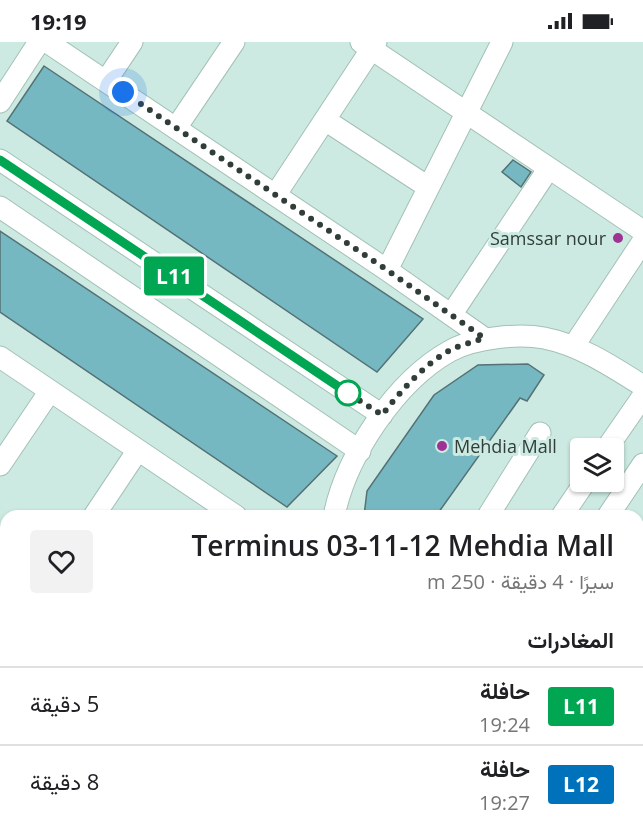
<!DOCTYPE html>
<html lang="ar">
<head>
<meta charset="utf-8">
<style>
  :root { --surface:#fff; --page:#f2f2f2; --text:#202124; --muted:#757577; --line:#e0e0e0 }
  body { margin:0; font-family:"Open Sans",Vazirmatn,sans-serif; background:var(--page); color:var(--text); direction:rtl; height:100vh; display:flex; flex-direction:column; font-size:22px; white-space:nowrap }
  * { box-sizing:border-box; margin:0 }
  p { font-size:20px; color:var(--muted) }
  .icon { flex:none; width:33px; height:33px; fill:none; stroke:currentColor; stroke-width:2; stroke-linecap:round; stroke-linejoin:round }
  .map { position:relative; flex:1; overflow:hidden; direction:ltr }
  .details { position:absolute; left:0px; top:468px; width:644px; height:326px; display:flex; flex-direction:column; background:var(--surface); border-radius:18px 18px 0 0; box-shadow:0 2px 4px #0004; direction:rtl }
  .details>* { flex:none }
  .badge { padding:0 12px; border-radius:4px; font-size:21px; line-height:39px }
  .fabs { position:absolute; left:570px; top:396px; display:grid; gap:12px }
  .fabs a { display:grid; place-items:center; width:54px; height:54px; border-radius:6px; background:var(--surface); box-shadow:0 2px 4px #0004; font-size:30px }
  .you { position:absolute; width:30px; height:30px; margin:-15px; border:4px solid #fff; border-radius:50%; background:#1a73e8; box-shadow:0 0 0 9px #1a73e833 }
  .map>.badge { position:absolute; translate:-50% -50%; box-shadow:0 0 0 3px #fff }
  h2 { padding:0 30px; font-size:22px; line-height:54px }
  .round { display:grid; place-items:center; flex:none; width:63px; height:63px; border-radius:6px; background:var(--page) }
  .headline { display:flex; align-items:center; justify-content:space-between; height:102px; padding:0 30px }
  h1 { font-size:28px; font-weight:600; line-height:45px }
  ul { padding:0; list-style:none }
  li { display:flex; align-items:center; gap:18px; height:78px; padding:0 30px; border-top:2px solid var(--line) }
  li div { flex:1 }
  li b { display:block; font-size:22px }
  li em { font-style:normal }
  li .badge { min-width:66px; font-weight:700; text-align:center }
  .status { display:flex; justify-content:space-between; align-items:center; height:42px; padding:0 30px; background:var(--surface); direction:ltr }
  .status svg { height:16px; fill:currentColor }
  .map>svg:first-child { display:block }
  .building { fill:#76b8c1; stroke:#547175; stroke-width:1.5 }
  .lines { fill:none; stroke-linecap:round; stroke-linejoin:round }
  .minor-casing { stroke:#a3c0b7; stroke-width:23 }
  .path { stroke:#899f98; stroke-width:3; stroke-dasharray:1.5 4.5; stroke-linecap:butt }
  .minor { stroke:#fff; stroke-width:21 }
  .line-casing { stroke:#fff; stroke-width:14 }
  .line { stroke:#00a651; stroke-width:9 }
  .walk { stroke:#313d39; stroke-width:6; stroke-dasharray:0 10.8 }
  .poi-dot { fill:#9e3394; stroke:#cceae1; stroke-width:2 }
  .stop-dot { fill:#fff; stroke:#00a651; stroke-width:3 }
  .labels { text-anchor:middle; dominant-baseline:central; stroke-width:6; stroke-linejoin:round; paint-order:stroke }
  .poi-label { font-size:18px; fill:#313d39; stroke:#cceae1; text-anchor:end }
</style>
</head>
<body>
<div class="status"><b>19:19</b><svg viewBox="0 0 49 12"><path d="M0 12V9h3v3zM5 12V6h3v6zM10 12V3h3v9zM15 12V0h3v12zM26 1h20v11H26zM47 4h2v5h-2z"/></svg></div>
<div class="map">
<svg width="643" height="793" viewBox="0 0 643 793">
  <rect width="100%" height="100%" fill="#cceae1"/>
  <!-- building -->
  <path class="building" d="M 44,24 L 423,277 L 377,330 L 7,79 Z
    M 513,118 L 531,130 L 521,145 L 502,130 Z
    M 0,189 L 337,414 L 287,465 L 0,270 Z
    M 528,322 L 544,333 L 527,359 L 520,356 L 436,474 L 364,474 L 367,449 L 434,353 L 478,323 Z"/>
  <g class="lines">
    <!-- minor casing -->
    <g class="minor-casing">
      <path id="minor" d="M 47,0 L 387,228 L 484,296
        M 361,0 L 643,189
        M 106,39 L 132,0
        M 0,60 L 39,0
        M 325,78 L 428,145
        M 176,86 L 234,0
        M 0,118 L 382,373
        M 276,152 L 376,0
        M 0,165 L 360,409
        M 387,228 L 502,0
        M 451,273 L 549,126
        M 573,305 L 643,199
        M 0,315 L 236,474
        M 607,406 L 643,354
        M 0,423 L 50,349
        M 94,474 L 138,408
        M 334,474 C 346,414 396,339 450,309 C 473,296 519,291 544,296 C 580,303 613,325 643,344
        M 488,474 L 540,391
        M 562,474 L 585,440
        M 608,474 L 643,422
        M 0,614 L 6,605
        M 25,788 L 33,793
        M 240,788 L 248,793
        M 632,788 L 641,793
        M 200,793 L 204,788
        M 347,793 L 350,788
        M 392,793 L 396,788"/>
    </g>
    <!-- path -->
    <path class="path" d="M 638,550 L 643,554
      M 638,583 L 643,586"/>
    <!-- minor -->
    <use href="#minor" class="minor"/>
  </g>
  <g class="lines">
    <!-- line casing -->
    <g class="line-casing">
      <path id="line" d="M 0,118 L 348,351"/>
    </g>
    <!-- line -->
    <use href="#line" class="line"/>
    <!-- walk -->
    <path class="walk" d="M 123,50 L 387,228 L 484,296 C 473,300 461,303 452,307 C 424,322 401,349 382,373 L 348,351"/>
  </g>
  <!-- markers -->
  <g class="poi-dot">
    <circle cx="618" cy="196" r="6"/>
    <circle cx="442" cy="404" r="6"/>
  </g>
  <circle class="stop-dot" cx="348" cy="351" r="12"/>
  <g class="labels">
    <!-- poi labels -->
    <g class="poi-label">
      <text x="606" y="196">Samssar nour</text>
      <text x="454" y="404" text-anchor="start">Mehdia Mall</text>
    </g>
  </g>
</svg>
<div class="fabs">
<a><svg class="icon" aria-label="layers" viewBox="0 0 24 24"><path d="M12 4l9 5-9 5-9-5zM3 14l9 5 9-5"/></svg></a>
</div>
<div class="you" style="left:123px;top:50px"></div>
<b class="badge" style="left:174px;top:234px;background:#00a651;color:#fff">L11</b>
<section class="details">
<div class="headline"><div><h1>Terminus 03-11-12 Mehdia Mall</h1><p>سيرًا · 4 دقيقة · 250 m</p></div><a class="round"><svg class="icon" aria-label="heart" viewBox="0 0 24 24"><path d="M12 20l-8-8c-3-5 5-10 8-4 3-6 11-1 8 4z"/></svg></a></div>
<h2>المغادرات</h2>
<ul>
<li><span class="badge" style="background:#00a651;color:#fff">L11</span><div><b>حافلة</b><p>19:24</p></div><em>5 دقيقة</em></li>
<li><span class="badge" style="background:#0072bc;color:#fff">L12</span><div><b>حافلة</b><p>19:27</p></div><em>8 دقيقة</em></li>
</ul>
</section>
</div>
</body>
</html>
